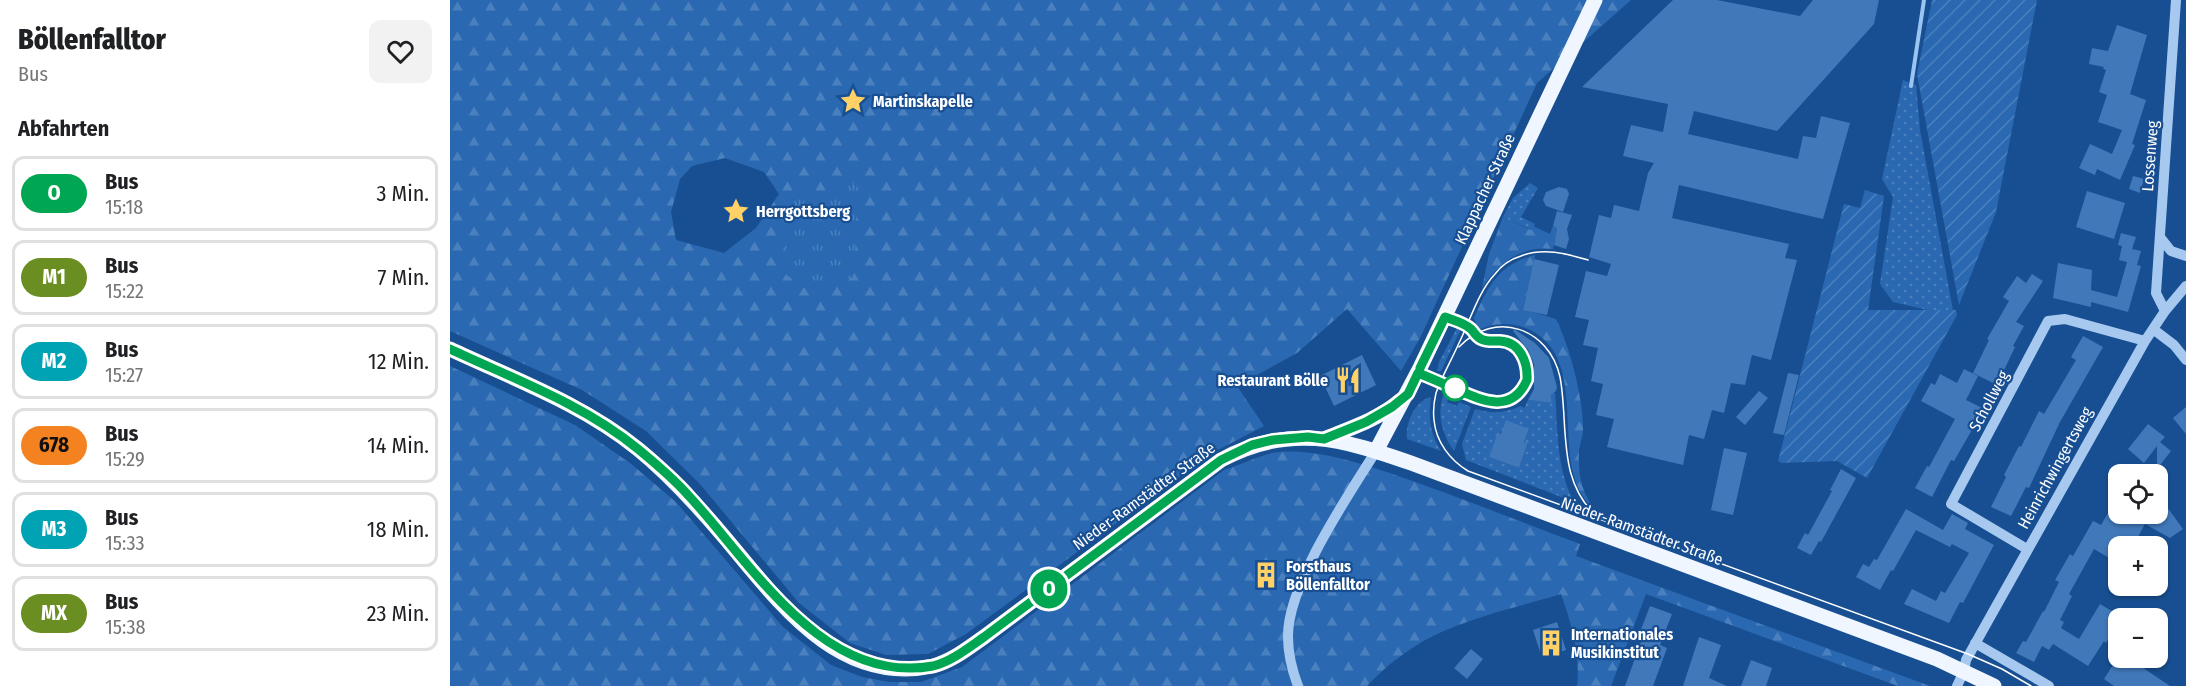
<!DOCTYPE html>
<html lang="de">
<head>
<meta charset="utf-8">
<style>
  :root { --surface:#fff; --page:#f2f2f2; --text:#202124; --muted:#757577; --line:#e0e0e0 }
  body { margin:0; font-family:"Fira Sans Condensed",sans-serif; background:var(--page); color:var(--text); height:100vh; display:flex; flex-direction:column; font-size:22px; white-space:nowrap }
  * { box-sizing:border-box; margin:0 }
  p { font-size:20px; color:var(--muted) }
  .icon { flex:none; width:33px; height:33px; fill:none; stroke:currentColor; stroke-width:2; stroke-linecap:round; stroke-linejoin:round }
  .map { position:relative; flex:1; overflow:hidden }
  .sheet { display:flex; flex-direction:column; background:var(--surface); width:450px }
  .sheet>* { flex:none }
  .badge { padding:0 12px; border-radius:20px; font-size:21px; line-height:39px }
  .fabs { position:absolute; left:1658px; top:464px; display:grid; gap:12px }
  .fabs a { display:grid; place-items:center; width:60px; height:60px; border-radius:12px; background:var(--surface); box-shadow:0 2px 4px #0004; font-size:30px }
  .map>.badge { position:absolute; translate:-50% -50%; box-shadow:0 0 0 3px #fff }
  h2 { padding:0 18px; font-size:22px; line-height:54px }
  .round { display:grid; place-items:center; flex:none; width:63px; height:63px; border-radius:12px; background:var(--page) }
  .overview { display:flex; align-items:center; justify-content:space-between; height:102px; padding:0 18px }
  h1 { font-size:28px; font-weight:800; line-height:45px }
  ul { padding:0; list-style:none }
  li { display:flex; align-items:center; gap:18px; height:75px; margin:0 12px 9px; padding:0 6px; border:3px solid var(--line); border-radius:12px }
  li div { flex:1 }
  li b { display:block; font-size:22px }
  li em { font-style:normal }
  li .badge { min-width:66px; font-weight:700; text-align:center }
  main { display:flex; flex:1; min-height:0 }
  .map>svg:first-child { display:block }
  .grass { fill:url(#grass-dots); fill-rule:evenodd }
  .forest { fill:url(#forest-firs); fill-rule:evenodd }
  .park { fill:url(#park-tufts) }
  .garden { fill:url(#garden-furrows) }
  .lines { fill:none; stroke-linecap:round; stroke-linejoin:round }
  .stream { stroke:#9ac4f2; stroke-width:4 }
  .building { fill:#4078ba }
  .minor { stroke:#a7c9f0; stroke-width:10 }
  .major { stroke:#f0f6ff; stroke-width:15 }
  .tram { stroke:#fff; stroke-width:1.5 }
  .line-casing { stroke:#fff; stroke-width:14 }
  .line { stroke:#00a651; stroke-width:9 }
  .stop-dot { fill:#fff; stroke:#00a651; stroke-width:3 }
  .labels { text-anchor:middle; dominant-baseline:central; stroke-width:4.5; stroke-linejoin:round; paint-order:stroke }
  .poi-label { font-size:16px; font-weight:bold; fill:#fff; stroke:#184f92; text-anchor:start }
  .street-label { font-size:16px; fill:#fff; stroke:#184f92 }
</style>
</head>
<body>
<main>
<section class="sheet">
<div class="overview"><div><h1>Böllenfalltor</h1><p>Bus</p></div><a class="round"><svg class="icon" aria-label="heart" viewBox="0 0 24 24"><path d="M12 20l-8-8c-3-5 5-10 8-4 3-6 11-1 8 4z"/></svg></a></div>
<h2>Abfahrten</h2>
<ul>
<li><span class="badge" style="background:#00a651;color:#fff">O</span><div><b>Bus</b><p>15:18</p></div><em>3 Min.</em></li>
<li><span class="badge" style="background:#6b8e23;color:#fff">M1</span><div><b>Bus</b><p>15:22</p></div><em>7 Min.</em></li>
<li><span class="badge" style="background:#00a3b4;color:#fff">M2</span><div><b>Bus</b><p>15:27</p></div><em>12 Min.</em></li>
<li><span class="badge" style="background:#f58220;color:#111">678</span><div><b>Bus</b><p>15:29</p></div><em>14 Min.</em></li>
<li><span class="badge" style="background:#00a3b4;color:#fff">M3</span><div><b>Bus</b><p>15:33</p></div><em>18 Min.</em></li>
<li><span class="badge" style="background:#6b8e23;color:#fff">MX</span><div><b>Bus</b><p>15:38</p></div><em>23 Min.</em></li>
</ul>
</section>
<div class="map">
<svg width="1736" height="686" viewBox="0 0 1736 686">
  <defs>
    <pattern id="grass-dots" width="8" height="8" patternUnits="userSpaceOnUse" patternTransform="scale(1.5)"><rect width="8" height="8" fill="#2a69b1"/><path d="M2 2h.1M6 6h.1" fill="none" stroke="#4a80bd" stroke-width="1.8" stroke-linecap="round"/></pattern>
    <pattern id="forest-firs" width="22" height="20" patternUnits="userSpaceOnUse" patternTransform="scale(1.5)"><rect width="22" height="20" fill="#2a69b1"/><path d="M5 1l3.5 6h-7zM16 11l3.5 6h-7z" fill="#4a80bd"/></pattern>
    <pattern id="park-tufts" width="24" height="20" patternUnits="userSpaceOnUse" patternTransform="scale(1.5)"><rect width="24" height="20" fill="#2a69b1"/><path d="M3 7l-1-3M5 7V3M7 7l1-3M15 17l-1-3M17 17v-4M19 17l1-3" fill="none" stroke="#4a80bd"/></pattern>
    <pattern id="garden-furrows" width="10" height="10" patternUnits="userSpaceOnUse" patternTransform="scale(1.5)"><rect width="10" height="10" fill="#2a69b1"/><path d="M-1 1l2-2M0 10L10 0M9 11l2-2" fill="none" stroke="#4a80bd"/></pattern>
  </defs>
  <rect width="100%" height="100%" fill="#184f92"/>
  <!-- grass -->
  <path class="grass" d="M 1453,80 L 1466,85 L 1470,130 L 1504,316 L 1443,302 L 1430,284 L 1443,197 L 1432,179 Z
    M 1080,183 L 1088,188 L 1071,217 L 1085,224 L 1082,230 L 1053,217 L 1063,198 Z
    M 1008,326 L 1012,326 L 1011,329 L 991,371 L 987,371 L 989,362 Z
    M 1105,393 C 1108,430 1106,468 1124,502 L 1016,460 L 1012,444 L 1025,409 C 1043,414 1054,413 1071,406 L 1074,408 L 1078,400 L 1102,403 L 1101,394 ZM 1079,429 L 1074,442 L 1078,444 L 1069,468 L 1039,457 L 1048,433 Z
    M 993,395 L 999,397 L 997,402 L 1007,406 L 1009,402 L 1021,407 L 1004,451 C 992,434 987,416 993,395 Z
    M 981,397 C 978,416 980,435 991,451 L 957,439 C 955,423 965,401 981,397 Z"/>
  <!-- forest -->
  <path class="forest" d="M 0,0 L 1181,0 L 1087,83 L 971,336 L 951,371 L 897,309 L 847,353 L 787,386 L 814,426 L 760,454 L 516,634 L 478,654 L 436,655 L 400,643 L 349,603 L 250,484 L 196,431 L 132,390 L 0,331 ZM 275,158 L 314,172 L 329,194 L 306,228 L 274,253 L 226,240 L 221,212 L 230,179 L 242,166 Z
    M 1053,217 L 1081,230 L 1083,226 L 1100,234 L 1103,226 L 1107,228 L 1103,249 C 1071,245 1049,263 1032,288 L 1039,254 Z
    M 1085,255 L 1073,309 L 1106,319 C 1120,347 1134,401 1133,432 C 1132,438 1130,444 1129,450 C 1128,475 1131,490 1145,511 C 1135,501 1127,489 1124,476 C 1110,427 1133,349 1073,327 C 1058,322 1042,323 1028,330 L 1024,318 C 1039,285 1048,265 1085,255 Z
    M 0,366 L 125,425 L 180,463 L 226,502 L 333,627 L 381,665 L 412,677 L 439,682 L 471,682 L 512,667 L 774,470 C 790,465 806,457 822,453 C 869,444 948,476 993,492 C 1039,509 1084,527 1130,544 L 1126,556 L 1480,686 L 1448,686 L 1196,594 L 1161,686 L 1127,686 C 1131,657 1121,622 1111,594 C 1074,605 1031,615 996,630 C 967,642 938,663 917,686 L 0,686 Z"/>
  <!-- park -->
  <path class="park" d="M 408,182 L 404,277 L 353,288 L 332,271 L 337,201 Z"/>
  <!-- garden -->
  <path class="garden" d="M 1482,0 L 1587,0 L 1546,212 L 1509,305 L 1467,74 Z
    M 1415,190 L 1434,196 L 1418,310 L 1506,310 L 1507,315 L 1417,478 L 1387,461 L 1332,463 L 1328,461 L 1394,204 L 1410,208 Z"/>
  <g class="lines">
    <!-- stream -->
    <path class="stream" d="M 1461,86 L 1474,0"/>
  </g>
  <!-- building -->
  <path class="building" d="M 1223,0 L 1267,0 L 1350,16 L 1363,0 L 1429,0 L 1424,24 L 1327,131 L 1244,111 L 1238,134 L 1348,159 L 1353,136 L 1366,138 L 1371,116 L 1400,123 L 1373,219 L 1229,185 L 1222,218 L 1339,244 L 1335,258 L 1347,260 L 1321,360 L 1302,355 L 1295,385 L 1281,383 L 1274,413 L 1262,410 L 1254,439 L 1239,435 L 1233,465 L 1157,447 L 1164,419 L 1146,415 L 1153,384 L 1141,381 L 1148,348 L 1133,345 L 1139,320 L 1125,317 L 1136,271 L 1157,276 L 1161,264 L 1139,257 L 1149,215 L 1161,218 L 1164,205 L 1189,211 L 1198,173 L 1204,163 L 1173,156 L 1181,125 L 1213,132 L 1218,104 L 1132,87 Z
    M 1667,25 L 1697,35 L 1680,94 L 1696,100 L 1682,144 L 1685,145 L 1670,180 L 1647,169 L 1645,175 L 1629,168 L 1640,144 L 1662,154 L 1672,130 L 1648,122 L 1657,95 L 1649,92 L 1656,70 L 1653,69 L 1654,67 L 1639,64 L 1642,48 L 1658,51 Z
    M 1683,176 L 1694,179 L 1690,193 L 1679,189 Z
    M 1109,187 L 1117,189 L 1119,194 L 1113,212 L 1096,206 L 1093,200 L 1096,192 Z
    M 1637,191 L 1675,203 L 1664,239 L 1626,227 Z
    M 1107,211 L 1122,215 L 1117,229 L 1119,239 L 1116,249 L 1104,245 L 1107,228 L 1103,226 Z
    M 1671,233 L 1686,237 L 1682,249 L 1691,251 L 1687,265 L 1691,266 L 1678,312 L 1641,302 L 1641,307 L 1603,298 L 1608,263 L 1642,270 L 1641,290 L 1667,297 L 1677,262 L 1669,260 L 1672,246 L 1668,245 Z
    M 1084,259 L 1109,265 L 1097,315 L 1073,310 Z
    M 1582,274 L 1593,281 L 1566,322 L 1574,326 L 1563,346 L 1565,347 L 1547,385 L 1523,373 L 1539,340 L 1537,339 L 1559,301 L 1553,297 L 1567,276 L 1576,283 Z
    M 1064,329 L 1085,343 L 1099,358 L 1107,387 L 1106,391 L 1101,395 L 1102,403 L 1078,400 L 1084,389 L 1084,364 L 1078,350 L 1063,331 Z
    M 1633,336 L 1653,347 L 1610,422 L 1579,488 L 1576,487 L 1561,516 L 1541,507 L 1556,477 L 1554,475 L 1569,446 L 1571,447 L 1589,411 L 1594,414 L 1626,360 L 1621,357 Z
    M 912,355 L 926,385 L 884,406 L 870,376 Z
    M 1514,369 L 1528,376 L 1516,400 L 1534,409 L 1504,461 L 1501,460 L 1482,497 L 1465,488 L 1477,466 L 1479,467 L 1505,419 L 1471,401 L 1481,383 L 1485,385 L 1490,374 L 1507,383 Z
    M 1338,373 L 1349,375 L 1334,435 L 1323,433 Z
    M 1309,391 L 1318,398 L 1295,425 L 1286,417 Z
    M 1736,407 L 1736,434 L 1723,418 Z
    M 1056,420 L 1079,429 L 1074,442 L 1078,443 L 1069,468 L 1039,457 L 1048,432 L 1051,434 Z
    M 1698,424 L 1715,437 L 1710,442 L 1721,451 L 1707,469 L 1707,446 L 1694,463 L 1678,449 Z
    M 1274,448 L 1297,453 L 1283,515 L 1261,510 Z
    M 1391,469 L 1406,478 L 1371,542 L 1369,541 L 1361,555 L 1347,548 L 1355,533 L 1358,535 L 1382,491 L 1380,490 Z
    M 1707,493 L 1733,529 L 1720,538 L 1695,524 L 1683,546 L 1668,546 L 1661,559 L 1644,549 L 1619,594 L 1622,596 L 1610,620 L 1614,622 L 1611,628 L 1629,639 L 1650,604 L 1672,617 L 1668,618 L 1668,623 L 1656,643 L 1654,641 L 1638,666 L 1603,644 L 1599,650 L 1592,646 L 1584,662 L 1566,653 L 1573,641 L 1576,642 L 1593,611 L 1594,612 L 1609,582 L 1605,580 L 1620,554 L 1623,556 L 1643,521 L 1651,525 L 1658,513 L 1707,513 Z
    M 1456,509 L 1493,530 L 1502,514 L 1518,523 L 1515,529 L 1544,545 L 1513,603 L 1510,602 L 1499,623 L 1454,604 L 1462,589 L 1486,601 L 1491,591 L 1495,593 L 1519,553 L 1502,544 L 1500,547 L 1466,530 L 1443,571 L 1441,570 L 1430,590 L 1406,577 L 1413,564 L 1419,567 L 1424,559 L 1427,560 Z
    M 811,565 L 827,573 L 820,586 L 804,577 Z
    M 1200,606 L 1222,614 L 1210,645 L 1217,648 L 1203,686 L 1175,686 L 1192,639 L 1188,637 Z
    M 1107,622 L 1116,650 L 1092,658 L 1083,630 Z
    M 1249,637 L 1271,645 L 1259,678 L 1277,686 L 1233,686 Z
    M 1021,649 L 1033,659 L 1017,679 L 1004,668 Z
    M 1668,657 L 1677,657 L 1720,686 L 1664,686 L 1654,679 Z
    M 1301,660 L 1322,668 L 1316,686 L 1291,686 Z"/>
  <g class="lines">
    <!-- minor -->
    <path class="minor" d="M 1710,237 L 1721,251 L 1736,256
      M 1715,311 L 1706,293 L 1726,0
      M 1703,329 L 1724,345 L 1736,360
      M 1577,549 L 1501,504 L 1598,321 L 1615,319 L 1695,341
      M 1525,643 L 1599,686
      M 848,686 C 842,670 838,654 838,637 C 837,585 898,496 926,451
      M 1507,686 L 1514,671 L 1516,660 L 1695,341 L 1715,311 L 1736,286"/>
    <!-- major -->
    <path class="major" d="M 0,349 C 64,379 133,404 188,449 C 221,476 249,507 276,539 C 329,602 388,686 483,666 C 502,661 518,648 534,637 L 771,460 C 840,423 892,439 961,463 L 1487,659 L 1544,686
      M 874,439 C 901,428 929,419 951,400
      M 926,451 L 970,368 L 1145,0"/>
    <!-- tram -->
    <path class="tram" d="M 1138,260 C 1117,254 1093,247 1071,256 C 1061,259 1051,266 1045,274 C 1028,292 1020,321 1009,343 C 1002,359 992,376 986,393 C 984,401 983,411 984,420 C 986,442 1000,460 1018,471 L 1518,654 L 1552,669 L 1581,686
      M 1009,347 C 1045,309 1099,328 1110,377 C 1119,424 1106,482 1148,517"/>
  </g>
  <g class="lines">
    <!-- line casing -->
    <g class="line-casing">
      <path id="line" d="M 0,349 C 64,379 133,404 188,449 C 205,463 223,478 238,495 C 301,562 372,686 483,666 C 502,661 518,648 534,637 L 771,460 L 802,445 L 823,440 L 858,437 L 874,439 L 916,422 L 942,407 L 958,394 L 968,373 C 981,378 994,384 1008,390 C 1033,401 1062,414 1077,380 C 1078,362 1070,342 1050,341 C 1043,341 1037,342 1031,339 C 1026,337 1025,333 1021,329 C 1015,323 1003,320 995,317 L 970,368"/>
    </g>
    <!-- line -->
    <use href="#line" class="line"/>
  </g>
  <!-- icons -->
  <defs>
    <g id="sight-bare" transform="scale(2.07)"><path d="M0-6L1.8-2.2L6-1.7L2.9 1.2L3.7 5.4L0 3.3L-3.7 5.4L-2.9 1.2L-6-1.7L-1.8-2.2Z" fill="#ffd166" stroke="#184f92" stroke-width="2.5" paint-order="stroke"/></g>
    <g id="restaurant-bare" transform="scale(2.07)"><path d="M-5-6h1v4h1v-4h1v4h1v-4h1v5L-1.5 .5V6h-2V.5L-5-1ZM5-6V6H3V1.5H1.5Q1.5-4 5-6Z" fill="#ffd166" stroke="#184f92" stroke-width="2.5" paint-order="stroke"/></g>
    <g id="building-bare" transform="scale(2.07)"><path d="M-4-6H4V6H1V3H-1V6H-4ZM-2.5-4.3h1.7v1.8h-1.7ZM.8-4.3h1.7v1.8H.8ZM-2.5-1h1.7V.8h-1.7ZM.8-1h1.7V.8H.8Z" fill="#ffd166" stroke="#184f92" stroke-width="2.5" paint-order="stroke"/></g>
  </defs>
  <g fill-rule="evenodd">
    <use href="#sight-bare" x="403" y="101"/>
    <use href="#sight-bare" x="286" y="211"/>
    <use href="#restaurant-bare" x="898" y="380"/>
    <use href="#building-bare" x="816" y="575"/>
    <use href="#building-bare" x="1101" y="643"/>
  </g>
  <!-- markers -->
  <circle class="stop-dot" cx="1005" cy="388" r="12"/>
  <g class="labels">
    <!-- poi labels -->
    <g class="poi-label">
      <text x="423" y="101">Martinskapelle</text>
      <text x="306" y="211">Herrgottsberg</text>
      <text x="878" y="380" text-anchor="end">Restaurant Bölle</text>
      <text x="836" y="566">Forsthaus<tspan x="836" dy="18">Böllenfalltor</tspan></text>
      <text x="1121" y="634">Internationales<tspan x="1121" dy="18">Musikinstitut</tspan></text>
    </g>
    <!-- street labels -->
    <g class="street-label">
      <text transform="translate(1700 156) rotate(-86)">Lossenweg</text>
      <text transform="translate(1035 189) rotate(-65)">Klappacher Straße</text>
      <text transform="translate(1539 401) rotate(-62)">Schollweg</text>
      <text transform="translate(1605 468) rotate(-61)">Heinrichwingertsweg</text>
      <text transform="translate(694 496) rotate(-36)">Nieder-Ramstädter Straße</text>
      <text transform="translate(1192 531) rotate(20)">Nieder-Ramstädter Straße</text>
    </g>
  </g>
</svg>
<div class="fabs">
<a><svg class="icon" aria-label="locate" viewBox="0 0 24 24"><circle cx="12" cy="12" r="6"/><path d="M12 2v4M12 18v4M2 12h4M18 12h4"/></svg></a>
<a>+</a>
<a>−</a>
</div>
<b class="badge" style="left:599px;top:589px;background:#00a651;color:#fff">O</b>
</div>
</main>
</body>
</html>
